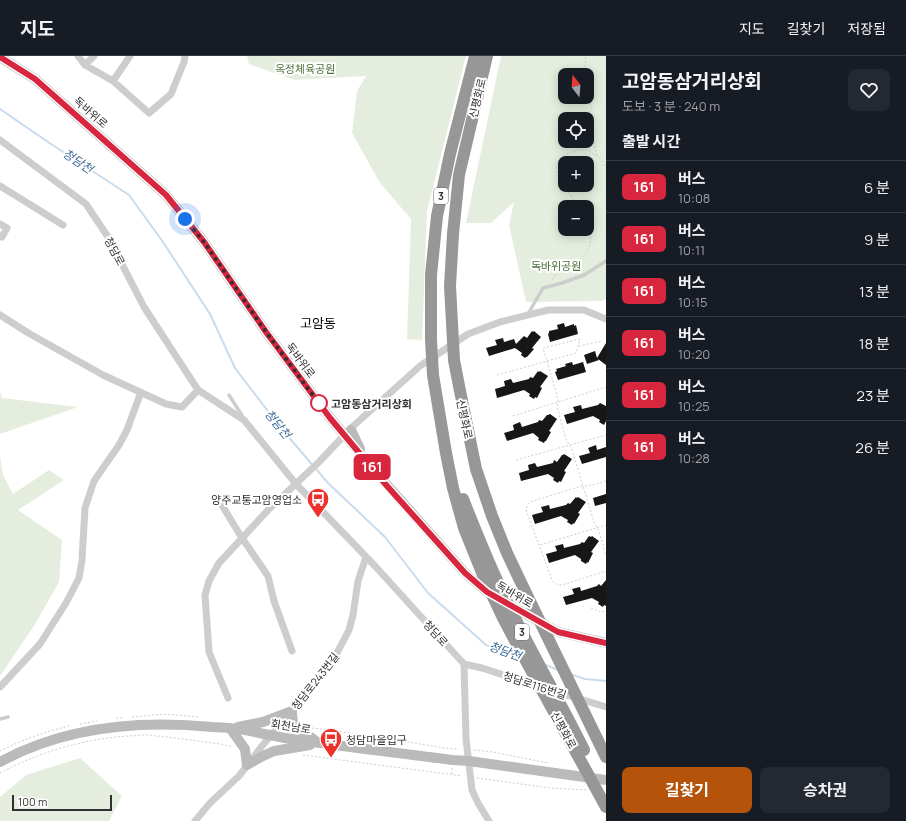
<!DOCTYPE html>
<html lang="ko">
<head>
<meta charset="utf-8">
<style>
  :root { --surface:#171b24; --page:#242831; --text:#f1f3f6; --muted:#9ea1a6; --line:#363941; --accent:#b45309 }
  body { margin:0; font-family:Manrope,"Noto Sans KR",sans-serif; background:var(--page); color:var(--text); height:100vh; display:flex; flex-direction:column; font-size:15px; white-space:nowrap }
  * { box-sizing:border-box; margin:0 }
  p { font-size:13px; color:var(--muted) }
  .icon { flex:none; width:22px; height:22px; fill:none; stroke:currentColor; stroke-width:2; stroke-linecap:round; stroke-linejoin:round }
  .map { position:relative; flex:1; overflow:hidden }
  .panel { display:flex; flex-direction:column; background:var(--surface); width:300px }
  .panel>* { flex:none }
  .badge { padding:0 8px; border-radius:6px; font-size:14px; line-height:26px }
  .needle { width:26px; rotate:343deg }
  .fabs { position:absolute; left:558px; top:12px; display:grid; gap:8px }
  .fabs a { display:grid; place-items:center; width:36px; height:36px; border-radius:8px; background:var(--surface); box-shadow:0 2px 10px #0003; font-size:20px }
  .scale { position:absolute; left:12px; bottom:10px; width:100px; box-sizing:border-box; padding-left:4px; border:2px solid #303030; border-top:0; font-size:11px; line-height:14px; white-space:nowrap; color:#303030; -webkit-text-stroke:3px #fff; paint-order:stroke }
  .you { position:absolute; width:20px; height:20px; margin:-10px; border:3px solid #fff; border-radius:50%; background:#1a73e8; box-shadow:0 0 0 6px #1a73e833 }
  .map>.badge { position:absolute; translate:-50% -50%; box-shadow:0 0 0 2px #fff }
  h2 { padding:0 16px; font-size:15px; line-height:36px }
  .round { display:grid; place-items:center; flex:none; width:42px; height:42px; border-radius:8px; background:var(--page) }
  .head { display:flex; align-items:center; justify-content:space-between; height:68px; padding:0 16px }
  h1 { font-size:19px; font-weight:700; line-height:30px }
  .action { display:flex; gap:8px; margin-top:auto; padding:8px 16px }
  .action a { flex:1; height:46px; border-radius:8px; background:var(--accent); color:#fff; font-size:16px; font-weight:700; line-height:46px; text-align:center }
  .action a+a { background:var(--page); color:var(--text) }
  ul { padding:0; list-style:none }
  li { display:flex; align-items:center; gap:12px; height:52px; padding:0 16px; border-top:1px solid var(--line) }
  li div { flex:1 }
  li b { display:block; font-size:15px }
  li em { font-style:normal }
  li .badge { min-width:44px; font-weight:700; text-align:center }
  header { display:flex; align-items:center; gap:24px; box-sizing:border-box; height:56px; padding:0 20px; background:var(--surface); border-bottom:1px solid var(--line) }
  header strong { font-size:19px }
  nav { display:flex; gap:22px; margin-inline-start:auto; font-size:14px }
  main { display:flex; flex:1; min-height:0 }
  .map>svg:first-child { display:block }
  .green { fill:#e5eede; fill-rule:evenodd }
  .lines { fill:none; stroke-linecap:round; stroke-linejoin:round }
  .stream { stroke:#c9dcee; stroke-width:2 }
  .building { fill:#171717 }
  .path { stroke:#cdcdcd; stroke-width:1; stroke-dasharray:2 2; stroke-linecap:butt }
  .lane { stroke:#cdcdcd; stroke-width:3.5 }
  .street { stroke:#cdcdcd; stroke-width:7 }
  .secondary { stroke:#bababa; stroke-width:10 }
  .highway { stroke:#979797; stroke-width:12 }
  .line-casing { stroke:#fff; stroke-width:9 }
  .line { stroke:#d7263d; stroke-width:6 }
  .walk { stroke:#303030; stroke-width:4; stroke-dasharray:0 7.2 }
  .stop-dot { fill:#fff; stroke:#d7263d; stroke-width:2 }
  .labels { text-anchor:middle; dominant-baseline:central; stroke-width:4; stroke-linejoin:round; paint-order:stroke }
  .shield { fill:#fff; stroke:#6e6e6e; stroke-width:1 }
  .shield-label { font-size:10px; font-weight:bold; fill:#303030 }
  .park-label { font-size:11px; fill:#4e6f3b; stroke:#fff }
  .street-label { font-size:11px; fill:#303030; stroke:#fff }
  .stop-label { font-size:11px; font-weight:bold; fill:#303030; stroke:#fff; text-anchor:start }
  .poi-label { font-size:11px; fill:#303030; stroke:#fff; text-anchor:end }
  .water-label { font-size:12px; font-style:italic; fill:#396998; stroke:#fff }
  .quarter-label { font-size:13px; fill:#000; stroke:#fff }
</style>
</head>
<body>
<header>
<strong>지도</strong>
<nav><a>지도</a><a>길찾기</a><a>저장됨</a></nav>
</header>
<main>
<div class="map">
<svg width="606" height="765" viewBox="0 0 606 765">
  <rect width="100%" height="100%" fill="#fff"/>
  <!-- green -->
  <path class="green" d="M 247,0 L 466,0 L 427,155 L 422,284 L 407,283 L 411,163 L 380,127 L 352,77 L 357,35 L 366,20 L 294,24 L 249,8 Z
    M 501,0 L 606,0 L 606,243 L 602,245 L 526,246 L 509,169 L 514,146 L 491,167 L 466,167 ZM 565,19 L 587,19 L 587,41 L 565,41 ZM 565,63 L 587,63 L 587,85 L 565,85 ZM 565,107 L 587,107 L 587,129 L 565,129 ZM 565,151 L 587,151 L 587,173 L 565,173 Z
    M 0,335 L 2,342 L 78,351 L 0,378 Z
    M 0,399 L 3,419 L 13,438 L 49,414 L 64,424 L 18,454 L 62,484 L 59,526 L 34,570 L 0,620 Z
    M 80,702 L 122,740 L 109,765 L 0,765 L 0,741 L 26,719 Z"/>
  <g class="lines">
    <!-- stream -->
    <path class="stream" d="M 0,53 L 51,88 L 129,139 L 163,186 L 210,258 L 235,312 L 280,371 L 328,427 L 385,481 L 428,537 L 486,589 L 519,600
      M 546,609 L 558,614
      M 570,618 L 585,623 L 606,625"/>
  </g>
  <!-- building -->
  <path class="building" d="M 564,267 L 565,271 L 574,268 L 574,270 L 576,269 L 578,278 L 550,286 L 548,278 L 549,277 L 549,275 L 558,273 L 557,269 Z
    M 532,275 L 533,276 L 534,275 L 541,281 L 532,292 L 534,293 L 527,301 L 526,301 L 525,302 L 521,299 L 522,297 L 515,292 L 489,300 L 486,292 L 497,289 L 495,284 L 503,282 L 504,286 L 514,283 L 516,288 L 524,280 L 527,282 Z
    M 606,287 L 606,309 L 598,303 L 599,304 L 587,308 L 584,299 L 595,295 L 597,302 Z
    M 572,306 L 573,309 L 583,306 L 586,316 L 558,324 L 555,316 L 557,315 L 556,313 L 566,310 L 565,308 Z
    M 538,315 L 539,316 L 540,315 L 548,320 L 540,331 L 542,332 L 537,342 L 535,341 L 534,343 L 529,340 L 530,338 L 524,334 L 497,342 L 495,333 L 505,330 L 504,325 L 511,323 L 513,327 L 529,323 L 530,321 L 533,322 Z
    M 600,347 L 606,350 L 606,365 L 604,369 L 599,366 L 600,364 L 593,360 L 567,368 L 564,359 L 575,356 L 573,351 L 581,349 L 582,353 L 598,349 Z
    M 550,358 L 557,363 L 549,375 L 551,376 L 546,385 L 545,385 L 544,387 L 538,384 L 539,382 L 533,377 L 507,385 L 504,377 L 514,374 L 513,369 L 520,366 L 522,371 L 538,366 L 539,364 L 542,365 L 547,359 L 548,359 Z
    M 596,389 L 597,394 L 606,391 L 606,401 L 582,408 L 579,400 L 590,397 L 588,392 Z
    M 564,398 L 572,403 L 564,415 L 566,416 L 561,426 L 559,425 L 558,427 L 553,424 L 554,422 L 548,418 L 521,425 L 519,417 L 529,414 L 528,409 L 535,407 L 537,411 L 553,407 L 554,404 L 557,406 L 562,399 L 563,399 Z
    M 606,438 L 606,447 L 595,450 L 593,442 Z
    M 576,441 L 577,442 L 578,441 L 586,446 L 578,457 L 580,458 L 574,468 L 573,467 L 572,469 L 567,466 L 568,464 L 561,460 L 535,468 L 532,459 L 543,456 L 541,451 L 549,449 L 550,453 L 566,449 L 568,447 L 570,448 Z
    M 589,480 L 591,481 L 592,480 L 599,485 L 591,496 L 593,497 L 588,507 L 587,506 L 586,508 L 581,505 L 581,503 L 575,499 L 549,507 L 546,498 L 557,495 L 555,490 L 563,488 L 564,492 L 580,488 L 582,486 L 584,487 Z
    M 606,524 L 606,550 L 604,549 L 603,551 L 598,548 L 599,546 L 592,542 L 566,549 L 563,541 L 574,538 L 572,533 L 580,531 L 581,535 L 597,530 L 599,528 L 601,530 Z"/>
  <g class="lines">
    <!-- path -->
    <path class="path" d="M 584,19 L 586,0
      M 586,63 L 587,58 L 592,53 L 591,49 L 587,41
      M 587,76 L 594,87 L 597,100
      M 578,151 L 556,116 L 556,109 L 560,102 L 566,98 L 581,93 L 589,95 L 599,101 L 606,111
      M 553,224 C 555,219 556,215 561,211 C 565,208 573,207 578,205 C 585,201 592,188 591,180 C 590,177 588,174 587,171
      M 580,283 L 543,292 L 558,343 L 557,351 L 566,383 L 572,394 L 594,466 L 599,475 L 606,500
      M 579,290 L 602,285
      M 497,319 L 576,297 L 580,283
      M 513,360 L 606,331
      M 516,404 L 606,379
      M 606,425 L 593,429 L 578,431 L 530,446 L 527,450 L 526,454 L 552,524 C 555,528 557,529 562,529 L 606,515
      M 540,489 L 606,469
      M 591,552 L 601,556 L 606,555
      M 132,661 L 166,658 L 198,661
      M 116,662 L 122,662
      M 80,668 L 97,665
      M 312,672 L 374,680 L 444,692 L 459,693
      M 474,694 L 493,696 L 548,707
      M 0,695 C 22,684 45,676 69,670
      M 303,699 L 462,720
      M 452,712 L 452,718
      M 0,717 C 39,696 84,683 128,680 C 134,680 140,679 146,679 C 171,681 196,685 221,688 L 232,691
      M 477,722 L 550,732 L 586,734"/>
    <!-- lane -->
    <path class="lane" d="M 528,258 L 543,232 L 562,227 L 584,219 L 606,205
      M 229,339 L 243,361
      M 0,663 L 8,661"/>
    <!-- street -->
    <path class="street" d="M 78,0 L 85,9 L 113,25 L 149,57 L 171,38 L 184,6 L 185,0
      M 85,9 L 94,0
      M 113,25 L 130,0
      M 0,84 L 86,148 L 108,181 L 144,251 L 198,334 L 244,364 L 296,428 L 375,510 L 464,608 L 466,683 L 472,734 L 478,747 L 489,765
      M 0,130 L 63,169
      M 0,168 L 7,172 L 2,181 L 0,180
      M 0,259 L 30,278 L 103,319 L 166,348 L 182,351 L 198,334
      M 220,446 L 242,482 L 268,520 L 274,545 L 292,595
      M 464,608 L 482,612 L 541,631
      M 0,631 L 40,588 L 66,547 L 79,522 L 82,504 L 85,452 L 94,425 L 119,389 L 127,374 L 141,336
      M 553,635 L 606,651
      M 228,642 L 209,596 L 205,539 L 209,525 L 219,507 L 269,453 L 319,406 L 351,372 L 420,310 L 468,278 L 500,266 L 548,254 L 584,254 L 606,263
      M 195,765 L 210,747 L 239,720 L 262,690 L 328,611 L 338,595 L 349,574 L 353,559 L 358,525 L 366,501"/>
    <!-- secondary -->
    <path class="secondary" d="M 0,1 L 35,23 L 166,139 L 204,186 L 266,276 L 330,362 L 387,429 L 465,517 L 487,536 L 492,539
      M 351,374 L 360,393
      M 506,547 L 558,576 L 606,587
      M 238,671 L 263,666 L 292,655 C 292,659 292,664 294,668 C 299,675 310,680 316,685
      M 230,672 L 245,693 L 247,709 L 261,701 L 274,695 L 310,689
      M 0,706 C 64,671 140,664 212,671 C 221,671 230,672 239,673 C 251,675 263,678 275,680 C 289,683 305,685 320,687 C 363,693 408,698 452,704 L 469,705 L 606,724"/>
    <!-- highway -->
    <path class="highway" d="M 475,0 L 450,98 L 437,160 L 431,219 L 431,284 L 433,319 L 446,397 L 453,432 L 464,472 L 485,524 L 503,562 L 520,594 L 606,751
      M 487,0 L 459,119 L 453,178 L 450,230 L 454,304 L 459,330 L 476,413 L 492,460 L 507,497 L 525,535 L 606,701
      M 463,443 C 478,481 493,518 511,554 C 534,602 561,647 584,694"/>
  </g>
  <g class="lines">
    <!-- line casing -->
    <g class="line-casing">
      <path id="line" d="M 0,1 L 35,23 L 166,139 L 204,186 L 266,276 L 330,362 L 387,430 L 465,517 L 487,536 L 558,576 L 606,587"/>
    </g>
    <!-- line -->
    <use href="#line" class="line"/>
    <!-- walk -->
    <path class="walk" d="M 185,163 L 204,186 L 266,276 L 321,350 L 319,347"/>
  </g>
  <!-- icons -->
  <defs>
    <g id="bus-pin" transform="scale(1.15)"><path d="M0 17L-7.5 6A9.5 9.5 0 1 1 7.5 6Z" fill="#ef312b" stroke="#fff"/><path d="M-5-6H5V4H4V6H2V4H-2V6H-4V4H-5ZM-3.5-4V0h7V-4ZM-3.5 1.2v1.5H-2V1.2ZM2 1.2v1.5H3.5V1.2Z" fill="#fff"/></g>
  </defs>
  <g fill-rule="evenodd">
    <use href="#bus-pin" x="318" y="443"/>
    <use href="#bus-pin" x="331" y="683"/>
  </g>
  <!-- markers -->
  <circle class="stop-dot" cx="319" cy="347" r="8"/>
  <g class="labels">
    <!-- shield labels -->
    <g class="shield">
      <rect x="434" y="132" width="14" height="16" rx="3"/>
      <rect x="515" y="568" width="14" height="16" rx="3"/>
    </g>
    <g class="shield-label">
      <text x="441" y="140">3</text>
      <text x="522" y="576">3</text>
    </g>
    <!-- park labels -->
    <g class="park-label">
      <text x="305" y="12">옥정체육공원</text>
      <text x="556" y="209">독바위공원</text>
    </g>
    <!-- street labels -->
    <g class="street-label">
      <text transform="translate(477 42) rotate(-77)">신평화로</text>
      <text transform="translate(91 56) rotate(41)">독바위로</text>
      <text transform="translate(115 195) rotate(62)">청담로</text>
      <text transform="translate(301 304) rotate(53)">독바위로</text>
      <text transform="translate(465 363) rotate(78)">신평화로</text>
      <text transform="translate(515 538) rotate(30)">독바위로</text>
      <text transform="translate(436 577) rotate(48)">청담로</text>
      <text transform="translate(315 625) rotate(-52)">청담로243번길</text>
      <text transform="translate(535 629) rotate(18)">청담로116번길</text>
      <text transform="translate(291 670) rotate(9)">회천남로</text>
      <text transform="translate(564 674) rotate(61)">신평화로</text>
    </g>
    <!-- stop labels -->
    <g class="stop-label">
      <text x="331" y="347">고암동삼거리상회</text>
    </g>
    <!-- poi labels -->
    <g class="poi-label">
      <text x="302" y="443">양주교통고암영업소</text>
      <text x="346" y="683" text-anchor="start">청담마을입구</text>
    </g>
    <!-- water labels -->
    <g class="water-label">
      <text transform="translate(78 105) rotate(34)">청담천</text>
      <text transform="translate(278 368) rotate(51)">청담천</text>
      <text transform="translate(505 595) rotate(20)">청담천</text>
    </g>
    <!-- quarter labels -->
    <g class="quarter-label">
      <text x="318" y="267">고암동</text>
    </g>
  </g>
</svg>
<div class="fabs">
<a><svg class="needle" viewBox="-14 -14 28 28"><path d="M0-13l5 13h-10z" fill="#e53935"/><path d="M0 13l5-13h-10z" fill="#9ea1a6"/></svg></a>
<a><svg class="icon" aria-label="locate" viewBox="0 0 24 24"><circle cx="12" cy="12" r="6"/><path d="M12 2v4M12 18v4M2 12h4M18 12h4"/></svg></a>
<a>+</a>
<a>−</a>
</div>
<div class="scale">100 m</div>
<div class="you" style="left:185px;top:163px"></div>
<b class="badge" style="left:372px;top:411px;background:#d7263d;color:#fff">161</b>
</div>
<section class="panel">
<div class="head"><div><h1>고암동삼거리상회</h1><p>도보 · 3 분 · 240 m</p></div><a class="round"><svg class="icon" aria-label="heart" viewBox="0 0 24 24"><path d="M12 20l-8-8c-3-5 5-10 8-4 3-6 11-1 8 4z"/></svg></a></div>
<h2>출발 시간</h2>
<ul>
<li><span class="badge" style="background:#d7263d;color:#fff">161</span><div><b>버스</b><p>10:08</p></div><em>6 분</em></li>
<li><span class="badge" style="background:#d7263d;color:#fff">161</span><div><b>버스</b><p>10:11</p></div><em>9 분</em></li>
<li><span class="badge" style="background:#d7263d;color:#fff">161</span><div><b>버스</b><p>10:15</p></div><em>13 분</em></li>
<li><span class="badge" style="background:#d7263d;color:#fff">161</span><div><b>버스</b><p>10:20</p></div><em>18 분</em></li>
<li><span class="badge" style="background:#d7263d;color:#fff">161</span><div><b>버스</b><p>10:25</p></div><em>23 분</em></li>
<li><span class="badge" style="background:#d7263d;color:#fff">161</span><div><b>버스</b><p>10:28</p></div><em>26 분</em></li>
</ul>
<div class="action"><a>길찾기</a><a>승차권</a></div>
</section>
</main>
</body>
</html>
